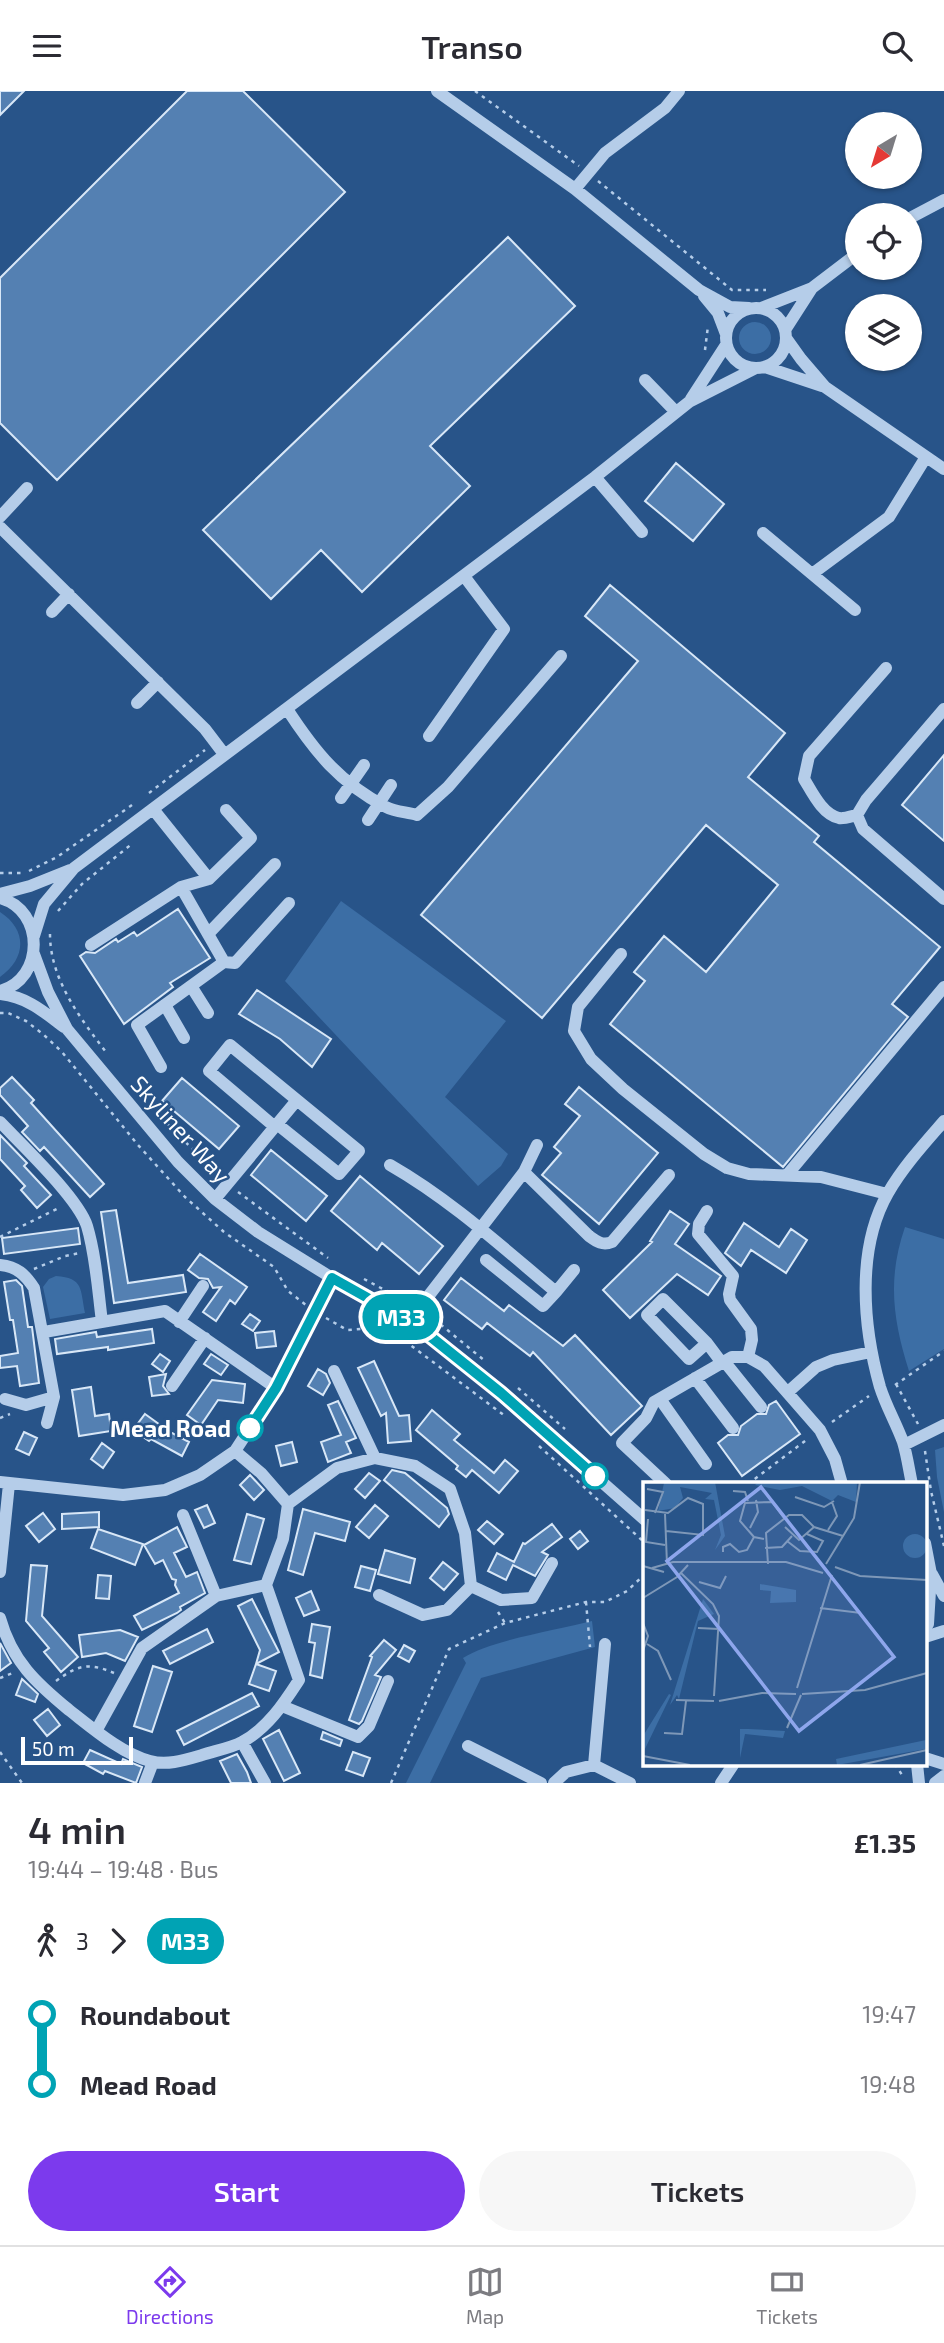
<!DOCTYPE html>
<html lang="en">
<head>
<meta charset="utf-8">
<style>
  :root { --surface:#fff; --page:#f7f7f7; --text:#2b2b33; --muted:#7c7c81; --line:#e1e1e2; --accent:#7c3aed }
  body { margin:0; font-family:"Exo 2",sans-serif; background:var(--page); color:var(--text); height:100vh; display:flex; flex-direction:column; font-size:26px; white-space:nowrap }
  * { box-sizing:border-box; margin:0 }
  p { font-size:23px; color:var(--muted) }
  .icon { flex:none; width:38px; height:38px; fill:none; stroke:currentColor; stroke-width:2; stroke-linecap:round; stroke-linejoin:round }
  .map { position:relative; height:1692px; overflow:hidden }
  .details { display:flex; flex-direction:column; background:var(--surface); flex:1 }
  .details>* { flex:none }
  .badge { padding:0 14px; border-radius:23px; font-size:24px; line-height:46px }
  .needle { width:46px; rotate:218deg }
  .tools { position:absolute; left:845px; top:21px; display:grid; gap:14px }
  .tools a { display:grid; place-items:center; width:77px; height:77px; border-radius:50%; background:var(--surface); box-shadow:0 2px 5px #0004; font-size:35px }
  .scale { position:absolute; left:21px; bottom:18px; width:112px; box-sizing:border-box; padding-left:7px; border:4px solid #fff; border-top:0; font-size:19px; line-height:24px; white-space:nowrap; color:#fff; -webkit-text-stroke:5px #285489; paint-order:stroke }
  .map>.badge { position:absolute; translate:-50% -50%; box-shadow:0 0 0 4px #fff }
  .legs { display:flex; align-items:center; gap:10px; height:77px; padding:0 28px; font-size:23px }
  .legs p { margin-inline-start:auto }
  .head { display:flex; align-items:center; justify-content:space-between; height:119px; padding:0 28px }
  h1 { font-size:38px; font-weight:600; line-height:52px }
  .button { display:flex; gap:14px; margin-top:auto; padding:14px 28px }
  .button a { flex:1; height:80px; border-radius:42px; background:var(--accent); color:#fff; font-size:28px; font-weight:600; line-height:80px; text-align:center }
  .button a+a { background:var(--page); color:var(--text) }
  ul { padding:0 28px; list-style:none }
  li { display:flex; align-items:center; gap:24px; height:70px; font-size:26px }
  li i { display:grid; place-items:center; width:10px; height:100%; margin:0 9px; background:currentColor }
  li i::after { content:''; width:18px; height:18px; margin:-9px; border:5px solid; border-radius:50%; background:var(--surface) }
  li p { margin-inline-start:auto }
  li:first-child i { background:linear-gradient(#0000 50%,currentColor 0) }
  li:last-child i { background:linear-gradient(currentColor 50%,#0000 0) }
  header { display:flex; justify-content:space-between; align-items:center; height:91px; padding:0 28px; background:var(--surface); font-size:32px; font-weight:600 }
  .dock { display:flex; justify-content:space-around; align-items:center; height:98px; border-top:2px solid var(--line); background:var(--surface); font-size:19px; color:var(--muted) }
  .dock a { display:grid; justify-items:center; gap:4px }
  .dock .current { color:var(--accent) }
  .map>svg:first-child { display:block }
  .green { fill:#3c6ea5 }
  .building { fill:#5480b2; stroke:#d8e7f7; stroke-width:2 }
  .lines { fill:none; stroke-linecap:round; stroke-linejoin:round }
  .path { stroke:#b5cde9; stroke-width:2.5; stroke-dasharray:3.5 5; stroke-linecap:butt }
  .minor { stroke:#b5cde9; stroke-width:12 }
  .line-1-casing { stroke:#fff; stroke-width:16 }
  .line-1 { stroke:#00a3b4; stroke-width:10 }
  .stop-1-dot { fill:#fff; stroke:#00a3b4; stroke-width:3.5 }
  .labels { text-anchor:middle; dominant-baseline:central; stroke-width:5; stroke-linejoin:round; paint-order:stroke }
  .street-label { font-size:23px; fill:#fff; stroke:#285489 }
  .stop-label { font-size:23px; font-weight:bold; fill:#fff; stroke:#285489; text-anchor:end }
  .inset-road { fill:none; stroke:#7e98b8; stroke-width:2 }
  .view { fill:#8ea6ec; fill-opacity:0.15; stroke:#8ea6ec; stroke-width:3.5 }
  .inset-edge { fill:none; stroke:#fff; stroke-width:3.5 }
</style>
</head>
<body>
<header><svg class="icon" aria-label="menu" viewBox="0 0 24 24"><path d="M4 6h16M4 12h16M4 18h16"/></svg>Transo<svg class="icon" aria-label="search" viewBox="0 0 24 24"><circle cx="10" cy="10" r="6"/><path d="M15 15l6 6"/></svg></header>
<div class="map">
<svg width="944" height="1692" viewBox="0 0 944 1692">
  <rect width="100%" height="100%" fill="#285489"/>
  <!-- green -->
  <path class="green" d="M739 247a16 16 0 1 1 32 0a16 16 0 1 1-32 0Z
    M 341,810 L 506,930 L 445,1006 L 508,1063 L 501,1075 L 478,1095 L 285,890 Z
    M 0,821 C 28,839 26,868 0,886 Z
    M 905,1136 L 944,1148 L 944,1258 L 909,1280 C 893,1229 887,1188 905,1136 Z
    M 56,1185 C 84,1187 80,1198 85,1222 L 50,1228 L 43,1196 L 49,1188 Z
    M 944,1356 L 944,1421 L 937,1386 L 935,1359 Z
    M 592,1530 L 595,1556 L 481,1587 L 430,1692 L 406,1692 L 466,1572 L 463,1567 C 491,1549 558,1539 592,1530 Z"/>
  <!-- building -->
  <path class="building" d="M 0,0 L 24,0 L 0,24 Z
    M 187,0 L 243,0 L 345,101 L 57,389 L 0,332 L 0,187 Z
    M 508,146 L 575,215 L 430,355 L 470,395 L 362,501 L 321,459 L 271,508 L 203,439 Z
    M 676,372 L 724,413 L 693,450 L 645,410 Z
    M 610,494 L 785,642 L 748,686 L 819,745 L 814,751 L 940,856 L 892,913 L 908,926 L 783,1076 L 610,933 L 645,890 L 634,881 L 664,845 L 706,881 L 778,794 L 706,734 L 542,927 L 421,824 L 638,570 L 585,525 Z
    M 944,664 L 944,750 L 902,714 Z
    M 178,818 L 210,867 L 170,892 L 173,896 L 124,933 L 80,865 L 86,861 L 95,862 L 116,848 L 118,851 L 134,841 L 137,845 Z
    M 257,899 L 331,948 L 312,976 L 280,948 L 239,923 Z
    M 12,986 L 34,1009 L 31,1012 L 104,1093 L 90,1106 L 44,1056 L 40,1060 L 22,1041 L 28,1035 L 0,1004 L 0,997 Z
    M 182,987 L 239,1035 L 219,1058 L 162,1010 Z
    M 579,996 L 658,1062 L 599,1133 L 542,1084 L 561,1062 L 554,1056 L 580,1025 L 565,1013 Z
    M 0,1044 L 27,1072 L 24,1075 L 51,1104 L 37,1117 L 21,1099 L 25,1095 L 0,1068 Z
    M 271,1059 L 327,1105 L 306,1130 L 251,1084 Z
    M 360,1085 L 443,1155 L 419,1183 L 382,1152 L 377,1159 L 331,1120 Z
    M 116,1119 L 128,1192 L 183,1184 L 186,1201 L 114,1212 L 101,1121 Z
    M 670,1120 L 689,1133 L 675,1153 L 721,1185 L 708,1204 L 677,1183 L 630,1227 L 603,1199 L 652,1151 L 650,1150 Z
    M 744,1132 L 779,1156 L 791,1138 L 807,1149 L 786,1182 L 751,1159 L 741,1175 L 725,1162 Z
    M 78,1137 L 80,1153 L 4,1163 L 2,1147 Z
    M 200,1163 L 247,1196 L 235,1213 L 230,1209 L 216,1230 L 203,1221 L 221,1196 L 213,1197 L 208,1188 L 199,1187 L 188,1179 Z
    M 461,1187 L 504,1220 L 509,1214 L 563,1255 L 575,1244 L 642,1315 L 611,1344 L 533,1261 L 530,1265 L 487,1232 L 482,1238 L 444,1209 Z
    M 16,1189 L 22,1195 L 28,1236 L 32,1236 L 39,1292 L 20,1295 L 17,1275 L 0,1277 L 0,1265 L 18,1262 L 13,1229 L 10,1229 L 4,1191 Z
    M 250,1223 L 260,1230 L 253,1240 L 242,1233 Z
    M 152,1238 L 154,1252 L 108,1259 L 108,1256 L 57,1263 L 55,1248 L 96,1241 L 97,1246 Z
    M 274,1240 L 276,1255 L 257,1257 L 255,1242 Z
    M 160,1263 L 170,1270 L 163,1281 L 152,1273 Z
    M 211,1263 L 228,1274 L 221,1284 L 204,1273 Z
    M 374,1270 L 399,1325 L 409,1324 L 411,1350 L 388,1352 L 386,1322 L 381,1325 L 358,1277 Z
    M 318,1278 L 326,1283 L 330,1292 L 323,1304 L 308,1295 Z
    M 166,1283 L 163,1295 L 169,1303 L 152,1305 L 149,1286 Z
    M 212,1289 L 245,1293 L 243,1312 L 218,1309 L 201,1334 L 187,1324 Z
    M 91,1296 L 95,1325 L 109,1323 L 111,1340 L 79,1345 L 72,1299 Z
    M 338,1310 L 356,1347 L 346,1351 L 351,1362 L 328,1371 L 321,1351 L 341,1344 L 328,1314 Z
    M 776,1310 L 800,1343 L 742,1385 L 718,1352 L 728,1344 L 738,1344 L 741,1335 L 757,1323 L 766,1323 L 769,1314 Z
    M 432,1319 L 460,1343 L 454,1349 L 494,1382 L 505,1369 L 518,1380 L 499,1402 L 472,1379 L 466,1386 L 456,1378 L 458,1375 L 416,1339 Z
    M 145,1323 L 170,1341 L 189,1351 L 182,1365 L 151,1348 L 149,1350 L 133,1339 Z
    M 24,1341 L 37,1347 L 29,1364 L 16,1358 Z
    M 292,1351 L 297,1371 L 281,1375 L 276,1355 Z
    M 102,1352 L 114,1361 L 103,1377 L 91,1368 Z
    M 392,1379 L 405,1382 L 447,1417 L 449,1423 L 439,1436 L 384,1389 Z
    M 369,1382 L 380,1390 L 365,1407 L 355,1398 Z
    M 250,1384 L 264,1399 L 254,1409 L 240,1394 Z
    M 207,1414 L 215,1432 L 204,1437 L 195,1419 Z
    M 375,1414 L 388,1425 L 369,1447 L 356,1436 Z
    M 303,1418 L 350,1431 L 345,1450 L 315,1442 L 303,1484 L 288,1479 Z
    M 99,1421 L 99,1436 L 62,1438 L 62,1423 Z
    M 43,1422 L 55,1438 L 39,1451 L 26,1435 Z
    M 247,1423 L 264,1428 L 251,1473 L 234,1469 Z
    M 487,1430 L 503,1443 L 494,1453 L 478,1439 Z
    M 552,1433 L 562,1446 L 542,1461 L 548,1464 L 535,1485 L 513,1474 L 506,1489 L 488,1480 L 497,1462 L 514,1471 L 523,1452 L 525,1453 Z
    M 177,1436 L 187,1456 L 174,1462 L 186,1486 L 197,1481 L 205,1502 L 180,1516 L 181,1519 L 177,1522 L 142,1539 L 134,1525 L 179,1502 L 175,1494 L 176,1489 L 172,1488 L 163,1469 L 155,1473 L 144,1454 Z
    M 98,1438 L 143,1453 L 135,1474 L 91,1457 Z
    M 580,1440 L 588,1450 L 578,1458 L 570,1448 Z
    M 385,1459 L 415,1468 L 410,1492 L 378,1483 Z
    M 443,1471 L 458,1483 L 444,1499 L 430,1487 Z
    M 31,1474 L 47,1475 L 42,1525 L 78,1566 L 61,1581 L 44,1561 L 49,1557 L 26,1530 Z
    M 361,1475 L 376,1479 L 370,1500 L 355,1496 Z
    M 98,1484 L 111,1485 L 109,1508 L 96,1507 Z
    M 311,1500 L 319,1519 L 304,1525 L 296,1507 Z
    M 252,1508 L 279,1561 L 256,1573 L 260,1559 L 238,1515 Z
    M 312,1533 L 330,1536 L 322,1587 L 310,1584 L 315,1552 L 309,1551 Z
    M 207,1538 L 213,1551 L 170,1573 L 163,1560 Z
    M 120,1539 L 138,1546 L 125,1570 L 106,1562 L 82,1566 L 79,1544 Z
    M 384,1549 L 396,1559 L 375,1584 L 381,1586 L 362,1630 L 359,1633 L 349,1629 L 372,1566 L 370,1565 Z
    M 0,1552 L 11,1572 L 0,1580 Z
    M 404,1554 L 415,1560 L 409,1571 L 398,1565 Z
    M 256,1573 L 276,1580 L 269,1600 L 249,1593 Z
    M 153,1575 L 172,1581 L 152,1641 L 134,1635 Z
    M 22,1588 L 38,1603 L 35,1611 L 16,1604 Z
    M 252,1602 L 259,1615 L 184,1654 L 177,1640 Z
    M 48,1618 L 60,1634 L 47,1645 L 34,1629 Z
    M 279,1639 L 300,1682 L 284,1690 L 263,1648 Z
    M 323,1641 L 342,1649 L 340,1655 L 321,1648 Z
    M 90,1659 L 121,1673 L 123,1668 L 142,1676 L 136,1692 L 105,1680 L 103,1683 L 83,1672 Z
    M 353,1661 L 370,1667 L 363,1685 L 346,1679 Z
    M 237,1663 L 247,1681 L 251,1692 L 231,1692 L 220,1670 Z"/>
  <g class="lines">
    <!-- path -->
    <path class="path" d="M 475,0 L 579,75
      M 598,90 L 732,199 L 766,199
      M 705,259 L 708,235
      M 149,702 L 205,659
      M 29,780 L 57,766 L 135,712
      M 0,782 L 25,782
      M 58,820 L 82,793 L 133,752
      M 50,843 C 50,888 80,927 106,961
      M 0,922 L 8,922 L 26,930 L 44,944 L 62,961 L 138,1054 L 185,1106 L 224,1141 L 274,1176 L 288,1200 L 306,1214
      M 150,1015 L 219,1085
      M 238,1101 L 328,1167
      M 0,1146 L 61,1116
      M 34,1178 L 65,1165 L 80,1162
      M 364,1188 L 411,1213
      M 326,1227 L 347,1239 L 377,1237 L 401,1247 L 505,1325
      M 434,1228 L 485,1270
      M 896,1293 L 918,1333
      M 895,1294 L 944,1260
      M 518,1297 L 565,1338
      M 0,1327 L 10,1323
      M 832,1331 L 869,1305
      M 539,1355 L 645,1452
      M 925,1360 L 931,1400 L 944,1455
      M 748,1393 L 809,1347
      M 586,1511 L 590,1556
      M 498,1521 L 505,1532
      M 0,1587 L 13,1582
      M 56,1590 C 78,1574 88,1571 114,1582
      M 0,1661 L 22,1692
      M 895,1673 L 904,1687
      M 391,1692 L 449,1558 L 505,1532 L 586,1511 L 605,1511 L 627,1500 L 645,1483"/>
    <!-- minor -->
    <path class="minor" d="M 437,0 L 575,98 L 699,199 L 730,216 L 749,217
      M 575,98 L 605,62 L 665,17 L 679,0
      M 910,127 L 944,109
      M 704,205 L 718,222 L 726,243
      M726 247a30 30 0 1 1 60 0a30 30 0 1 1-60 0Z
      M 761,217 L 812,197 L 858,162
      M 785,239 L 812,197
      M 786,247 L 801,268 L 825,296 L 944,378
      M 765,276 L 822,295
      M 645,289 L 676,321
      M 691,308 L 726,254
      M 595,386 L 642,441
      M 0,426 L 27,397
      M 0,436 L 205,638 L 224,663
      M 763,442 L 855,519
      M 812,483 L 889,426 L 926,366
      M 52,521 L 69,503
      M 137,612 L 158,591
      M 287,618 C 315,661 339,691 386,716 C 395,721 407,721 417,724 L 448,696 L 561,565
      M 944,618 L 866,709 L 857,724 L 863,738 L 944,808
      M 429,645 L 504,538 L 464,485
      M 341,707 L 364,674
      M 153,718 L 209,788
      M 857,724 C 852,725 844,728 839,727 C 822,723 812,701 804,688 L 809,665 L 886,577
      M 368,729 L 391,694
      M 0,803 L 30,795 L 70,779
      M 0,807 C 45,819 45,888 0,900
      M 208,843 L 275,773
      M 34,845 L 44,813 L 74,777 L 595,386 L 689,311 L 754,278
      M 91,854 L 181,796 L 209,788 L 251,747 L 226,719
      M 34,863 L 48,901 L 67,938 L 178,1071 L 215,1108 L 258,1141 L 332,1187 L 416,1234 L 501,1302 L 645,1429
      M 621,863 L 578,916 L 574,940 L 591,968 L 623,998 L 704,1063 L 727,1077 L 749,1083 L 821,1086 L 887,1103
      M 224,871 L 235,872 L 289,812
      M 191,895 L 208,922
      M 0,903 C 27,906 43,920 64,936
      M 165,914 L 184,947
      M 161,976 L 137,934 L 224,871 L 181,796
      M 0,1031 C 22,1054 78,1107 87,1135 C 96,1165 98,1200 102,1231
      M 275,1036 L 209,980 L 230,954 L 359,1060 L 339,1083 L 277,1033
      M 390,1074 C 451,1109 502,1156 556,1201 L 574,1179
      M 524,1081 L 589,1145 C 596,1150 602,1155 612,1151 L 669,1084
      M 787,1084 L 944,896
      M 215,1108 L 297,1009
      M 707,1120 L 699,1133 L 698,1143 L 733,1185 L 729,1203 L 730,1209 L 751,1238 L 752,1249 L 748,1266
      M 486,1169 L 543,1215 L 556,1201
      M 0,1174 C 17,1176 25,1183 34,1197 L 54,1306 L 47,1332
      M 179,1231 L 203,1195
      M 416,1234 L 430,1203 L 524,1081 L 537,1054
      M 44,1241 L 165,1220 L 276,1297
      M 707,1252 L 689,1268 L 647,1224 L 663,1208 L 707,1252 L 722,1272
      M 724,1270 L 761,1316
      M 334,1280 L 375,1367
      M 695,1287 L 733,1337
      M 172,1295 L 205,1247
      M 788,1301 L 816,1276 L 833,1269 L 871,1261
      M 5,1308 L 26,1314 L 54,1306
      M 660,1308 L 706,1373
      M 904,1354 L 944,1334
      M 0,1391 L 123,1404 L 165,1399 L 200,1384 L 235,1360 L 276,1297 L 316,1222 L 332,1187
      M 666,1393 L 622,1352 L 646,1327 L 654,1311 L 732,1266 L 748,1266 L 764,1275 L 820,1339 L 835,1368 L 842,1393
      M 912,1393 C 909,1379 907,1364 903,1351 C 896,1332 886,1315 880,1296 C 863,1236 856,1158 888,1102 C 903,1076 924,1053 944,1030
      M 288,1413 L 337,1377 L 375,1367 L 415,1375 L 450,1398 L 465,1442 L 471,1495 L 501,1509 L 532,1507 L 552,1472
      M 183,1424 L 216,1505
      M 925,1452 L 931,1483 L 928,1533 L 925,1538
      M 0,1481 L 9,1393
      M 932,1483 L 944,1505
      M 379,1504 L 423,1524 L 447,1519 L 471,1495
      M 0,1527 C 12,1570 36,1592 69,1619 C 91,1636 122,1663 150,1670 C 167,1675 185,1669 202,1664 C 214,1660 231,1657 242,1651 C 268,1637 284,1612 299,1589 L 266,1494 L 283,1448 L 288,1413 L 261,1382 L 235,1360
      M 925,1546 L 944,1540
      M 282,1615 L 358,1646 L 369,1635 L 388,1590
      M 96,1640 L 142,1557 L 216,1505 L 266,1494
      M 242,1651 L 265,1692
      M 468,1655 L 541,1692
      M 925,1667 L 944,1673
      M 917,1673 L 919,1692
      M 594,1674 L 605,1553
      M 145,1692 L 153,1671
      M 554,1692 L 566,1681 L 594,1674 L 630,1692
      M 721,1692 L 733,1674
      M 935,1692 L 944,1685"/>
  </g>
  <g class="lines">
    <!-- line-1 casing -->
    <g class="line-1-casing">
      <path id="line-1" d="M 250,1337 L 276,1297 L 332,1187 L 416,1234 L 501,1302 L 595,1385"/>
    </g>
    <!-- line-1 -->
    <use href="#line-1" class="line-1"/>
  </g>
  <!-- markers -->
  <g class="stop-1-dot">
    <circle cx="250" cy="1337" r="12"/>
    <circle cx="595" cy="1385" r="12"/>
  </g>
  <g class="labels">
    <!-- street labels -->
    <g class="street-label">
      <text transform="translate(181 1038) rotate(48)">Skyliner Way</text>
    </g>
    <!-- stop labels -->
    <g class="stop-label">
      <text x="231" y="1337">Mead Road</text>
    </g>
  </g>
  <!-- overview -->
  <g transform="translate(643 1391)">
    <rect width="284" height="284" fill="#285489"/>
    <path d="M 7,0 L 72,0 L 82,54 L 72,68 L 78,53 L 71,18 L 62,17 L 69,11 L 37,5 L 40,16 L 32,26 L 15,29 L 21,1 ZM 115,0 L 214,0 L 213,20 L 195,13 L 189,19 L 159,4 L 137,8 L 112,3 ZM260 64a12 12 0 1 1 24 0a12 12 0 1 1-24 0ZM 117,102 L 153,108 L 153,120 L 127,121 L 128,109 L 117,108 ZM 60,117 L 71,132 L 55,139 L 36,217 L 34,213 L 27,223 ZM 26,212 L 28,213 L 0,271 L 0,254 ZM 97,247 L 105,247 L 142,249 L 140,256 L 102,252 L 97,276 ZM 283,258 L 283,267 L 194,283 L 193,277 Z" fill="#3c6ea5"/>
    <path class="inset-road" d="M 4,7 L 20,10 L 12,31M 90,9 L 102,10 L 105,19M 152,15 L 181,25 L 191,19M 2,28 L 25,31 L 45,16 L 60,22 L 60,53 L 23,49M 22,32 L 24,82M 5,37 L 3,60 L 22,63M 142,45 L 156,58 L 171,45M 107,46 L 115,30 L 113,18M 185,48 L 194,34 L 189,20M 121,57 L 111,55 L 97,39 L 102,21 L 129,20 L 141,36M 144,59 L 157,69 L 174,70 L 180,59 L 164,52M 122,66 L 139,65 L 149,54M 80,70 L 80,65 L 87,62 L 96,70 L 104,68 L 111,55M 125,82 L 123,51 L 146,33 L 159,33 L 171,45 L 200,54M 183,82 L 211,36 L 217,0M 0,84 L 21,90M 192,85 L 217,94 L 284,98M 9,86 L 30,80 L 143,80 L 180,91M 38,91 L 70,122 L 76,134 L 71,214M 56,100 L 77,106 L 83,94M 0,116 L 34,95 L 45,83M 177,126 L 218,131M 0,141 L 5,154 L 0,169M 55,146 L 76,147M 4,162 L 15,169 L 28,198M 154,206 L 189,93M 159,212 L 222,208 L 284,191M 33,218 L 71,219M 76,219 L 119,211 L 153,212M 144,246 L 158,213M 21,251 L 39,252 L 43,219M 0,274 L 47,283M 217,283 L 284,268"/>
    <path class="view" d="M 118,5 L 251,175 L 156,249 L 24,79 Z"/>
    <rect width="284" height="284" class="inset-edge"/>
  </g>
</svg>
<div class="tools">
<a><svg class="needle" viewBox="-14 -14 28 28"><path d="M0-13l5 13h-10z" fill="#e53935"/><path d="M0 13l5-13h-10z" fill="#7c7c81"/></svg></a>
<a><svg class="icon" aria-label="locate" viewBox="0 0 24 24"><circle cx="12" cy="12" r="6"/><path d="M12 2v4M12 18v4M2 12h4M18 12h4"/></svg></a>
<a><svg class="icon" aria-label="layers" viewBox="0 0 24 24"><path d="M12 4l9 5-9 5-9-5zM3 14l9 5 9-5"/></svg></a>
</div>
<div class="scale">50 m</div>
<b class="badge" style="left:401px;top:1226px;background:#00a3b4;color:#fff">M33</b>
</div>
<section class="details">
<div class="head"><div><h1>4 min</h1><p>19:44 – 19:48 · Bus</p></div><b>£1.35</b></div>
<div class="legs"><svg class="icon" aria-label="walk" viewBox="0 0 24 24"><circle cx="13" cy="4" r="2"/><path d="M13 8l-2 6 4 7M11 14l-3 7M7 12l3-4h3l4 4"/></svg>3<svg class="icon" aria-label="forward" viewBox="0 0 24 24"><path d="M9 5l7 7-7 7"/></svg><b class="badge" style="background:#00a3b4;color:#fff">M33</b></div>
<ul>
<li><i style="color:#00a3b4"></i><b>Roundabout</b><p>19:47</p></li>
<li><i style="color:#00a3b4"></i><b>Mead Road</b><p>19:48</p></li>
</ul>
<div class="button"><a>Start</a><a>Tickets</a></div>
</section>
<nav class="dock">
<a class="current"><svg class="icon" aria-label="directions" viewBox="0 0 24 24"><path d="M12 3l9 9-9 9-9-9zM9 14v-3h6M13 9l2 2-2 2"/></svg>Directions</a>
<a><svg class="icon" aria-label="map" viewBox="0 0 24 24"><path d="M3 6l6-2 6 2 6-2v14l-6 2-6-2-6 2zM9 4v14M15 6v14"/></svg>Map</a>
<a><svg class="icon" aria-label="tickets" viewBox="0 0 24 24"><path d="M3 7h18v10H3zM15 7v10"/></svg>Tickets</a>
</nav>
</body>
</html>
